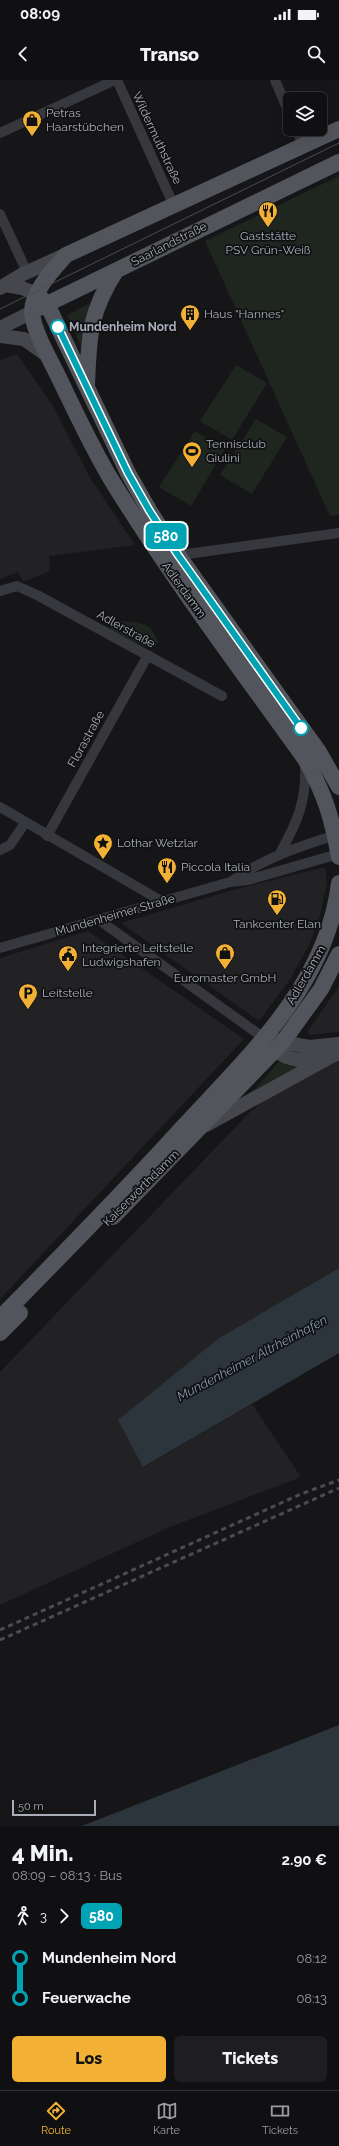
<!DOCTYPE html>
<html lang="de">
<head>
<meta charset="utf-8">
<style>
  :root { --surface:#101012; --page:#1e1e20; --text:#f1f3f6; --muted:#9c9d9f; --line:#303032; --accent:#f2b134 }
  body { margin:0; font-family:Raleway,sans-serif; background:var(--page); color:var(--text); height:100vh; display:flex; flex-direction:column; font-size:15px; white-space:nowrap }
  * { box-sizing:border-box; margin:0 }
  p { font-size:13px; color:var(--muted) }
  .icon { flex:none; width:22px; height:22px; fill:none; stroke:currentColor; stroke-width:2; stroke-linecap:round; stroke-linejoin:round }
  .map { position:relative; height:1746px; overflow:hidden }
  .drawer { display:flex; flex-direction:column; background:var(--surface); flex:1 }
  .drawer>* { flex:none }
  .badge { padding:0 8px; border-radius:6px; font-size:14px; line-height:26px }
  .buttons { position:absolute; left:283px; top:12px; display:grid; gap:8px }
  .buttons a { display:grid; place-items:center; width:44px; height:44px; border-radius:6px; background:var(--surface); box-shadow:0 4px 16px #0002,0 0 0 1px var(--line); font-size:20px }
  .scale { position:absolute; left:12px; bottom:10px; width:84px; box-sizing:border-box; padding-left:4px; border:2px solid #a8adb8; border-top:0; font-size:11px; line-height:14px; white-space:nowrap; color:#a8adb8; -webkit-text-stroke:3px #111113; paint-order:stroke }
  .map>.badge { position:absolute; translate:-50% -50%; box-shadow:0 0 0 2px #fff }
  .legs { display:flex; align-items:center; gap:6px; height:44px; padding:0 12px; font-size:13px }
  .legs p { margin-inline-start:auto }
  .headline { display:flex; align-items:center; justify-content:space-between; height:68px; padding:0 12px }
  h1 { font-size:22px; font-weight:800; line-height:30px }
  .action { display:flex; gap:8px; margin-top:auto; padding:8px 12px }
  .action a { flex:1; height:46px; border-radius:6px; background:var(--accent); color:#111; font-size:16px; font-weight:800; line-height:46px; text-align:center }
  .action a+a { background:var(--page); color:var(--text) }
  ul { padding:0 12px; list-style:none }
  li { display:flex; align-items:center; gap:14px; height:40px; font-size:15px }
  li i { display:grid; place-items:center; width:6px; height:100%; margin:0 5px; background:currentColor }
  li i::after { content:''; width:10px; height:10px; margin:-5px; border:3px solid; border-radius:50%; background:var(--surface) }
  li p { margin-inline-start:auto }
  li:first-child i { background:linear-gradient(#0000 50%,currentColor 0) }
  li:last-child i { background:linear-gradient(currentColor 50%,#0000 0) }
  .status { display:flex; justify-content:space-between; align-items:center; height:28px; padding:0 20px; background:var(--surface); direction:ltr }
  .status svg { height:11px; fill:currentColor }
  header { display:flex; justify-content:space-between; align-items:center; height:52px; padding:0 12px; background:var(--surface); font-size:18px; font-weight:800 }
  .tabs { display:flex; justify-content:space-around; align-items:center; height:56px; border-top:1px solid var(--line); background:var(--surface); font-size:11px; color:var(--muted) }
  .tabs a { display:grid; justify-items:center; gap:2px }
  .tabs .on { color:var(--accent) }
  .map>svg:first-child { display:block }
  .built { fill:#222225 }
  .green { fill:#1e261f }
  .water { fill:#2c353c }
  .lines { fill:none; stroke-linecap:round; stroke-linejoin:round }
  .street { stroke:#37383d; stroke-width:10 }
  .secondary { stroke:#45474d; stroke-width:14 }
  .primary { stroke:#53555c; stroke-width:16 }
  .tram { stroke:#4a4c52; stroke-width:1 }
  .rail { stroke:#4a4c52; stroke-width:3; stroke-dasharray:5 4; stroke-linecap:butt }
  .line-1-casing { stroke:#fff; stroke-width:9 }
  .line-1 { stroke:#00a3b4; stroke-width:6 }
  .stop-1-dot { fill:#fff; stroke:#00a3b4; stroke-width:2 }
  .labels { text-anchor:middle; dominant-baseline:central; stroke-width:3.5; stroke-linejoin:round; paint-order:stroke }
  .poi-label { font-size:12px; fill:#a8adb8; stroke:#111113; text-anchor:start }
  .street-label { font-size:12px; fill:#a8adb8; stroke:#111113 }
  .stop-label { font-size:12px; font-weight:bold; fill:#a8adb8; stroke:#111113; text-anchor:start }
  .water-label { font-size:13px; font-style:italic; fill:#7f9bb3; stroke:#111113 }
</style>
</head>
<body>
<div class="status"><b>08:09</b><svg viewBox="0 0 49 12"><path d="M0 12V9h3v3zM5 12V6h3v6zM10 12V3h3v9zM15 12V0h3v12zM26 1h20v11H26zM47 4h2v5h-2z"/></svg></div>
<header><svg class="icon" aria-label="back" viewBox="0 0 24 24"><path d="M15 5l-7 7 7 7"/></svg>Transo<svg class="icon" aria-label="search" viewBox="0 0 24 24"><circle cx="10" cy="10" r="6"/><path d="M15 15l6 6"/></svg></header>
<div class="map">
<svg width="339" height="1746" viewBox="0 0 339 1746">
  <rect width="100%" height="100%" fill="#161618"/>
  <!-- built -->
  <path class="built" d="M 17,274 L 53,326 L 89,396 L 135,465 L 49,476 L 50,491 L 23,502 L 18,492 L 0,499 L 0,280 Z
    M 325,787 L 327,803 L 320,835 L 311,861 L 291,898 L 259,941 L 121,843 L 233,810 Z
    M 88,851 L 244,959 L 0,1219 L 0,878 Z
    M 339,906 L 339,952 L 310,955 L 308,953 L 308,951 Z
    M 339,981 L 339,1188 L 219,1258 L 144,1387 L 252,1324 L 301,1397 L 170,1447 L 0,1525 L 0,1292 L 252,1030 L 273,1014 L 320,988 Z"/>
  <!-- green -->
  <path class="green" d="M 339,96 L 339,435 L 330,436 L 205,161 Z
    M 90,223 L 84,247 L 82,270 L 74,250 L 77,248 L 74,241 L 71,243 L 67,235 Z
    M 236,285 L 267,303 L 232,360 L 200,341 Z
    M 256,339 L 287,357 L 252,414 L 220,395 Z
    M 195,351 L 225,369 L 191,426 L 159,407 Z
    M 122,541 C 141,543 151,542 158,562 L 155,567 L 149,565 L 145,567 L 109,549 L 111,545 Z
    M 280,980 L 304,986 L 251,1014 Z"/>
  <!-- water -->
  <path class="water" d="M 339,1188 L 339,1273 L 143,1387 L 118,1340 L 219,1258 Z
    M 339,1645 L 339,1746 L 82,1746 Z"/>
  <g class="lines">
    <!-- street -->
    <path class="street" d="M 117,0 L 174,126
      M 275,0 L 290,35
      M 296,49 L 303,65
      M 0,53 L 115,0
      M 0,134 L 27,192
      M 173,476 L 339,453
      M 0,511 L 17,506 L 37,515 L 222,616
      M 0,727 L 163,822
      M 47,756 L 148,575
      M 0,770 L 10,765 L 25,743
      M 279,775 C 297,743 307,721 305,683
      M 232,801 C 262,779 300,766 336,755
      M 99,840 L 264,958
      M 0,868 L 230,802 L 248,800 L 338,774"/>
    <!-- secondary -->
    <path class="secondary" d="M 6,205 L 22,208 L 37,214
      M 0,208 L 23,194 L 65,175
      M 0,248 L 32,232
      M 0,256 L 24,259 L 48,276
      M 272,960 L 309,967 L 339,964
      M 268,963 C 282,980 300,982 321,979
      M 206,1045 L 328,978 L 339,973"/>
    <!-- primary -->
    <path class="primary" d="M 339,49 L 66,175 C 53,190 33,210 32,231 C 32,249 51,281 59,298 C 76,333 92,368 112,401 C 171,497 239,587 305,679 C 325,714 332,738 339,777
      M 37,214 L 47,224 L 128,393 L 149,430 L 178,475 L 319,672 L 339,707
      M 39,228 L 339,82
      M 87,305 C 89,256 89,233 116,191
      M 113,1137 L 282,963 L 321,909 L 339,874
      M 0,1238 C 62,1175 123,1113 182,1048 C 248,976 327,905 339,803
      M 0,1253 L 20,1233"/>
    <!-- tram -->
    <path class="tram" d="M 0,229 L 339,63"/>
    <!-- rail -->
    <path class="rail" d="M 0,1550 L 301,1414 L 339,1400
      M 0,1560 L 339,1408"/>
  </g>
  <g class="lines">
    <!-- line-1 casing -->
    <g class="line-1-casing">
      <path id="line-1" d="M 58,247 L 128,393 L 149,430 L 178,475 L 301,648"/>
    </g>
    <!-- line-1 -->
    <use href="#line-1" class="line-1"/>
  </g>
  <!-- icons -->
  <defs>
    <g id="shop-pin" transform="scale(1)"><path d="M0 17L-7.5 6A9.5 9.5 0 1 1 7.5 6Z" fill="#f2b134" stroke="#111113"/><path d="M-5-2.5h2.3a2.7 3.5 0 0 1 5.4 0H5L5.5 6h-11ZM-1.5-2.5h3a1.5 2.3 0 0 0-3 0Z" fill="#111"/></g>
    <g id="restaurant-pin" transform="scale(1)"><path d="M0 17L-7.5 6A9.5 9.5 0 1 1 7.5 6Z" fill="#f2b134" stroke="#111113"/><path d="M-5-6h1v4h1v-4h1v4h1v-4h1v5L-1.5 .5V6h-2V.5L-5-1ZM5-6V6H3V1.5H1.5Q1.5-4 5-6Z" fill="#111"/></g>
    <g id="building-pin" transform="scale(1)"><path d="M0 17L-7.5 6A9.5 9.5 0 1 1 7.5 6Z" fill="#f2b134" stroke="#111113"/><path d="M-4-6H4V6H1V3H-1V6H-4ZM-2.5-4.3h1.7v1.8h-1.7ZM.8-4.3h1.7v1.8H.8ZM-2.5-1h1.7V.8h-1.7ZM.8-1h1.7V.8H.8Z" fill="#111"/></g>
    <g id="stadium-pin" transform="scale(1)"><path d="M0 17L-7.5 6A9.5 9.5 0 1 1 7.5 6Z" fill="#f2b134" stroke="#111113"/><path d="M0-5a6.5 5 0 1 0 0 10a6.5 5 0 1 0 0-10ZM-3.5-1.8h7v3.6h-7Z" fill="#111"/></g>
    <g id="sight-pin" transform="scale(1)"><path d="M0 17L-7.5 6A9.5 9.5 0 1 1 7.5 6Z" fill="#f2b134" stroke="#111113"/><path d="M0-6L1.8-2.2L6-1.7L2.9 1.2L3.7 5.4L0 3.3L-3.7 5.4L-2.9 1.2L-6-1.7L-1.8-2.2Z" fill="#111"/></g>
    <g id="fuel-pin" transform="scale(1)"><path d="M0 17L-7.5 6A9.5 9.5 0 1 1 7.5 6Z" fill="#f2b134" stroke="#111113"/><path d="M-5.5-6h7V0h2V4h1.3V-2.5L3-4.5l.8-.8L6-3V5H2.5V1h-1V6h-7ZM-4.2-4.7v3.2H.2V-4.7Z" fill="#111"/></g>
    <g id="civic-pin" transform="scale(1)"><path d="M0 17L-7.5 6A9.5 9.5 0 1 1 7.5 6Z" fill="#f2b134" stroke="#111113"/><path d="M-.6-6.5H3V-4.5H.6V-3L4-1V1h2V6H-6V1h2V-1L-.6-3ZM-1.2 2.5V6h2.4V2.5Z" fill="#111"/></g>
    <g id="parking-pin" transform="scale(1)"><path d="M0 17L-7.5 6A9.5 9.5 0 1 1 7.5 6Z" fill="#f2b134" stroke="#111113"/><path d="M-3.5-5.5H1a3.5 3.5 0 0 1 0 7H-1V5.5H-3.5ZM-1-3.4V-.6H.8a1.4 1.4 0 0 0 0-2.8Z" fill="#111"/></g>
  </defs>
  <g fill-rule="evenodd">
    <use href="#shop-pin" x="32" y="40"/>
    <use href="#restaurant-pin" x="268" y="131"/>
    <use href="#building-pin" x="190" y="234"/>
    <use href="#stadium-pin" x="192" y="371"/>
    <use href="#sight-pin" x="103" y="763"/>
    <use href="#restaurant-pin" x="167" y="787"/>
    <use href="#fuel-pin" x="277" y="819"/>
    <use href="#shop-pin" x="225" y="873"/>
    <use href="#civic-pin" x="68" y="875"/>
    <use href="#parking-pin" x="28" y="913"/>
  </g>
  <!-- markers -->
  <g class="stop-1-dot">
    <circle cx="58" cy="247" r="7"/>
    <circle cx="301" cy="648" r="7"/>
  </g>
  <g class="labels">
    <!-- poi labels -->
    <g class="poi-label">
      <text x="46" y="33">Petras<tspan x="46" dy="14">Haarstübchen</tspan></text>
      <text x="268" y="156" text-anchor="middle">Gaststätte<tspan x="268" dy="14">PSV Grün-Weiß</tspan></text>
      <text x="204" y="234">Haus "Hannes"</text>
      <text x="206" y="364">Tennisclub<tspan x="206" dy="14">Giulini</tspan></text>
      <text x="117" y="763">Lothar Wetzlar</text>
      <text x="181" y="787">Piccola Italia</text>
      <text x="277" y="844" text-anchor="middle">Tankcenter Elan</text>
      <text x="82" y="868">Integrierte Leitstelle<tspan x="82" dy="14">Ludwigshafen</tspan></text>
      <text x="225" y="898" text-anchor="middle">Euromaster GmbH</text>
      <text x="42" y="913">Leitstelle</text>
    </g>
    <!-- street labels -->
    <g class="street-label">
      <text transform="translate(157 58) rotate(65)">Wildermuthstraße</text>
      <text transform="translate(169 164) rotate(-27)">Saarlandstraße</text>
      <text transform="translate(184 510) rotate(54)">Adlerdamm</text>
      <text transform="translate(126 549) rotate(29)">Adlerstraße</text>
      <text transform="translate(86 659) rotate(-61)">Florastraße</text>
      <text transform="translate(115 835) rotate(-16)">Mundenheimer Straße</text>
      <text transform="translate(306 895) rotate(-60)">Adlerdamm</text>
      <text transform="translate(141 1108) rotate(-45)">Kaiserwörthdamm</text>
    </g>
    <!-- stop labels -->
    <g class="stop-label">
      <text x="69" y="247">Mundenheim Nord</text>
    </g>
    <!-- water labels -->
    <g class="water-label">
      <text transform="translate(252 1278) rotate(-28)">Mundenheimer Altrheinhafen</text>
    </g>
  </g>
</svg>
<div class="buttons">
<a><svg class="icon" aria-label="layers" viewBox="0 0 24 24"><path d="M12 4l9 5-9 5-9-5zM3 14l9 5 9-5"/></svg></a>
</div>
<div class="scale">50 m</div>
<b class="badge" style="left:166px;top:456px;background:#00a3b4;color:#fff">580</b>
</div>
<section class="drawer">
<div class="headline"><div><h1>4 Min.</h1><p>08:09 – 08:13 · Bus</p></div><b>2.90 €</b></div>
<div class="legs"><svg class="icon" aria-label="walk" viewBox="0 0 24 24"><circle cx="13" cy="4" r="2"/><path d="M13 8l-2 6 4 7M11 14l-3 7M7 12l3-4h3l4 4"/></svg>3<svg class="icon" aria-label="forward" viewBox="0 0 24 24"><path d="M9 5l7 7-7 7"/></svg><b class="badge" style="background:#00a3b4;color:#fff">580</b></div>
<ul>
<li><i style="color:#00a3b4"></i><b>Mundenheim Nord</b><p>08:12</p></li>
<li><i style="color:#00a3b4"></i><b>Feuerwache</b><p>08:13</p></li>
</ul>
<div class="action"><a>Los</a><a>Tickets</a></div>
</section>
<nav class="tabs">
<a class="on"><svg class="icon" aria-label="directions" viewBox="0 0 24 24"><path d="M12 3l9 9-9 9-9-9zM9 14v-3h6M13 9l2 2-2 2"/></svg>Route</a>
<a><svg class="icon" aria-label="map" viewBox="0 0 24 24"><path d="M3 6l6-2 6 2 6-2v14l-6 2-6-2-6 2zM9 4v14M15 6v14"/></svg>Karte</a>
<a><svg class="icon" aria-label="tickets" viewBox="0 0 24 24"><path d="M3 7h18v10H3zM15 7v10"/></svg>Tickets</a>
</nav>
</body>
</html>
